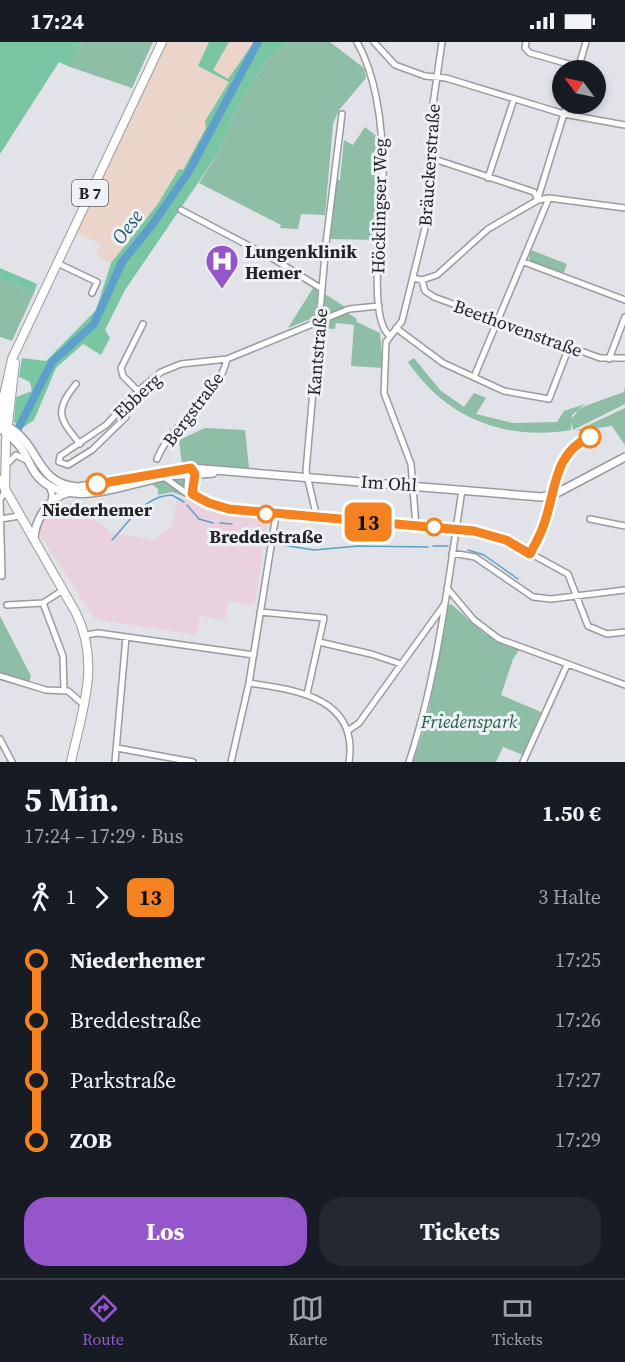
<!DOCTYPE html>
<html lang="de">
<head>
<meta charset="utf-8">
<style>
  :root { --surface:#171b24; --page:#242831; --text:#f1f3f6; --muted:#9ea1a6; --line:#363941; --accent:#9555cb }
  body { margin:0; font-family:"Source Serif 4",serif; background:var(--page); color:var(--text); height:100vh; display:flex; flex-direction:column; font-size:22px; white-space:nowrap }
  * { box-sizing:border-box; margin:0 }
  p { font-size:20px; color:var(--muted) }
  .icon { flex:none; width:33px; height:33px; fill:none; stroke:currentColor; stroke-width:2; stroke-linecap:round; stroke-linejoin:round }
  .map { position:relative; height:720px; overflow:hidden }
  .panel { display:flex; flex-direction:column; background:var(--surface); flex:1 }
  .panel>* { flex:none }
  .badge { padding:0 12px; border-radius:9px; font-size:21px; line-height:39px }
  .needle { width:39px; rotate:303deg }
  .tools { position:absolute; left:552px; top:18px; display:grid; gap:12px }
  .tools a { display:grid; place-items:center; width:54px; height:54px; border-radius:50%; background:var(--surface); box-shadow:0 3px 9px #0003; font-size:30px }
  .map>.badge { position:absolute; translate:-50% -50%; box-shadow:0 0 0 3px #fff }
  .legs { display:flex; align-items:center; gap:9px; height:66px; padding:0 24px; font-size:20px }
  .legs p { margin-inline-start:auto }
  .headline { display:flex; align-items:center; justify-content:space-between; height:102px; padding:0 24px }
  h1 { font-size:33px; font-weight:700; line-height:45px }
  .action { display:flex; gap:12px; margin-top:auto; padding:12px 24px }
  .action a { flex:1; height:69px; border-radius:24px; background:var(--accent); color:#fff; font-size:24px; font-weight:700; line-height:69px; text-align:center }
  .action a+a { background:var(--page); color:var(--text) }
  ul { padding:0 24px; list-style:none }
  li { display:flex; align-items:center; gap:21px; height:60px; font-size:22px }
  li i { display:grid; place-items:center; width:9px; height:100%; margin:0 8px; background:currentColor }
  li i::after { content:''; width:15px; height:15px; margin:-8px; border:4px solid; border-radius:50%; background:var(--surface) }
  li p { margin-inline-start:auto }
  li:first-child i { background:linear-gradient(#0000 50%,currentColor 0) }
  li:last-child i { background:linear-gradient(currentColor 50%,#0000 0) }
  .status { display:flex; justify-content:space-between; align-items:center; height:42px; padding:0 30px; background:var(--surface); direction:ltr }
  .status svg { height:16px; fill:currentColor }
  .dock { display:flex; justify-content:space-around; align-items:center; height:84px; border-top:2px solid var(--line); background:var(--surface); font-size:16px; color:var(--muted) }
  .dock a { display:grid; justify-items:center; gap:3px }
  .dock .current { color:var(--accent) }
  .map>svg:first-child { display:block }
  .commercial { fill:#ebd4c9 }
  .industrial { fill:#e9d2de }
  .green { fill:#8ebea5 }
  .forest { fill:#7ac6a2 }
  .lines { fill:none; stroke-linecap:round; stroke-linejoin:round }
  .stream { stroke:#5da0cb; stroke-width:1.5 }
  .river { stroke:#5da0cb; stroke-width:8 }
  .minor-casing { stroke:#999ba0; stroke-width:8 }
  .secondary-casing { stroke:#999ba0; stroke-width:10 }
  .primary-casing { stroke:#999ba0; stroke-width:10 }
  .minor { stroke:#fff; stroke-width:5 }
  .secondary { stroke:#fff; stroke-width:7 }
  .primary { stroke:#fff; stroke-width:8 }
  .line-1-casing { stroke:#fff; stroke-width:14 }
  .line-1 { stroke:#f58220; stroke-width:9 }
  .stop-1-dot { fill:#fff; stroke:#f58220; stroke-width:3 }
  .labels { text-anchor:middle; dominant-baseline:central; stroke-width:6; stroke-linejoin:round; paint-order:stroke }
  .shield { fill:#eef1f6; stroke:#606264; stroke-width:1.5 }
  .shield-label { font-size:16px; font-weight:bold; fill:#232426 }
  .street-label { font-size:18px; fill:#232426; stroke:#eef1f6 }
  .poi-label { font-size:18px; font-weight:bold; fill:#232426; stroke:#eef1f6; text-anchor:start }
  .stop-label { font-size:18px; font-weight:bold; fill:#232426; stroke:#eef1f6 }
  .park-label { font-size:18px; font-style:italic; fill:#255f46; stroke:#eef1f6 }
  .water-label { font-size:20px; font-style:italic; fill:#235674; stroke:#eef1f6 }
</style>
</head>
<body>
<div class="status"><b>17:24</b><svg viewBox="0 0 49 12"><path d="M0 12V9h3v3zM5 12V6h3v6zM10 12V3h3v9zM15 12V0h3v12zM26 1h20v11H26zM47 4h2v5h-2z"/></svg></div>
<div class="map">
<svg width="625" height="720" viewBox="0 0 625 720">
  <rect width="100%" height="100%" fill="#e1e3e9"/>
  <!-- commercial -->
  <path class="commercial" d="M 166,0 L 209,0 L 198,24 L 229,40 L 205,79 L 206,86 L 183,129 L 179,127 L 157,163 L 111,221 L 96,213 L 101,202 L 77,191 Z
    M 229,0 L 254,0 L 229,38 L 213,28 Z"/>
  <!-- industrial -->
  <path class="industrial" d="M 178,455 L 267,478 L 255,563 L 228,560 L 225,578 L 200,574 L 196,593 L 95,577 L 38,490 L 40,482 L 68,459 L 86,461 L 93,476 L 111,491 L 154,498 L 171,485 Z"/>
  <!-- green -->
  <path class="green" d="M 81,0 L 153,0 L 132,46 L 70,25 Z
    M 289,0 L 330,0 L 364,26 L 366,36 L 339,68 L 333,82 L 325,173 L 301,172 L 298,187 L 280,186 L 281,183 L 199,141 L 219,110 L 234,71 L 266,18 Z
    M 365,85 L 380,97 L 376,198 L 330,197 L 335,138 L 340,138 L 344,98 L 353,103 Z
    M 531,208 L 567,222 L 563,233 L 531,221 L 529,216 Z
    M 0,237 L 34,251 L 12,299 L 0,295 Z
    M 313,246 L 318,249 L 315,275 L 288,286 Z
    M 323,250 L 325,252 L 347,266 L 320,277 Z
    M 346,270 L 356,276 L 357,280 L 380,291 L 383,326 L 351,324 L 354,283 L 336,281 L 335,287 L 320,286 L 320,279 Z
    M 414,316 L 440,348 L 464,365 L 474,351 L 486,356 L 476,372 L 513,381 L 557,380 L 564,369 L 585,362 L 572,373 L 571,388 C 504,399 446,376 408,320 Z
    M 625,345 L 625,362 L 573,388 L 571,378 L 578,368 L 585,364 L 624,350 Z
    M 625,366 L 625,403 L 612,384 L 576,389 Z
    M 205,386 L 245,388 L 249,426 L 182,423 L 179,398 Z
    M 184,434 L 186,455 L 172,450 L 158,453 L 158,447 L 149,440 Z
    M 451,562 L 485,592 L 520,607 L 513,617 L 501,653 L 541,670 L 523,713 L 503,705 L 496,720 L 413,720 L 427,678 L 446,565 Z
    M 0,574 L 31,634 L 29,641 L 0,632 Z"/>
  <!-- forest -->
  <path class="forest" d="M 0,0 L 81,0 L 70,25 L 59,20 L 0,112 Z
    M 209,0 L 229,0 L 213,28 L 228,37 L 254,0 L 289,0 L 266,18 L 234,71 L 219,110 L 125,248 L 105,288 L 110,296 L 101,313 L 83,302 L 56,326 L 34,378 L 22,386 L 14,380 L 16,355 L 32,349 L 30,340 L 19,335 L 22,316 L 46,319 L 96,268 L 111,221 L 157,163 L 179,127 L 183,128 L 206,86 L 205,79 L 229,40 L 198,24 Z
    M 0,226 L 37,242 L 34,251 L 0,237 Z"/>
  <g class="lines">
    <!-- stream -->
    <path class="stream" d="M 187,463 L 199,477 L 213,481
      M 220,481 L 232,482
      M 244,487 L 249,489
      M 112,498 C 128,481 145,453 172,453 L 184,460
      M 276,502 L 314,508 L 358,504 L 428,505
      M 433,504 L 448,504
      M 468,508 L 484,513 L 518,537"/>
    <!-- river -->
    <path class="river" d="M 19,385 L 52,320 L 94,282 L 122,220 L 152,183 L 188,131 L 258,0"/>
    <!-- minor casing -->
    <g class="minor-casing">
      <path id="minor" d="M 357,0 C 379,39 383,91 383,135 C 384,166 366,274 389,293
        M 374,0 L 395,23 L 425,34 L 446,36 L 564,72 L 625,83
        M 526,0 L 525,6 L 530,11 L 579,25
        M 578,27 L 586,0
        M 428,115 L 534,150 L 538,158
        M 488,136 L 514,57
        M 538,156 L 567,62
        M 181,168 L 272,216 L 322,247
        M 524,220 L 625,258
        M 57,221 L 97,240 L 92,251
        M 413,236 L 422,238 L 437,233 L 488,187 L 538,158 L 549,156 L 625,166
        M 422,238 L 425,249 L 434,255 L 600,316 L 625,316
        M 396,286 L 443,321 L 504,349 L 549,357 L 569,305
        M 609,317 L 625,275
        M 474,335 L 549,156
        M 76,342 C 53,370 60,377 80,402
        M 138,349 L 123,334 L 121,326 L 143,282
        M 126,361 L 126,375 L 92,408 L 68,423 L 59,420 L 60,414 L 106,383 L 138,349 L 161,330 L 181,322 L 227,317 L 349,267 L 379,264
        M 157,417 C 172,379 218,358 227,317
        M 6,423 L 16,413 L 26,418
        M 188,430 L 187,446 C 198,459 212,463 229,467 L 477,489 L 506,498 L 568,532 L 588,584 L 607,592 L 625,590
        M 164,435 L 186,451 L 192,452
        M 49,444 L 52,452 L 51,460
        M 192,452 L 194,448 L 194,431
        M 317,476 L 306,429 L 326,201 L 342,72
        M 1,477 L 19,474
        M 590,477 L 625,484
        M 416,484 L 411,422 L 384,351 L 386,300 L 402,279 L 428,174 L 431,76 L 442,0
        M 452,511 L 475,515 L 533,555 L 551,557 L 625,548
        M 530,512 L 544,482 L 552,454
        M 0,534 L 2,534 L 0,457 L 6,449
        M 447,546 L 474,578 L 499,597 L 625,643
        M 43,561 L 63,614 L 64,647
        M 7,563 L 43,561 L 63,548
        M 260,570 L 324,576 L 307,652
        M 86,593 L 98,591 L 254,613
        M 319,600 L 371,612 L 401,622
        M 0,634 L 46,648 L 68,649 L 84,663
        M 249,641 C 297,648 359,656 349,720
        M 349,688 L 359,681 L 444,563
        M 0,697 L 12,720
        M 117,706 L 193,720
        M 115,720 L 126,595
        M 231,720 L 249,641 L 276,473
        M 409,720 C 438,633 448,539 462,448
        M 523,720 L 567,623"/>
    </g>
    <!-- secondary casing -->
    <g class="secondary-casing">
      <path id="secondary" d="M 3,382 C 42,400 33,442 78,445 L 191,426 L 542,455 L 559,450 L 625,415
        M 5,391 C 32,408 25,429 48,443 C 80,463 128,442 162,435 C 178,432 196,433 213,431
        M 34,498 C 34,480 48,456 67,451"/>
    </g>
    <!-- primary casing -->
    <g class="primary-casing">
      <path id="primary" d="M 0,387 L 4,353 L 12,317 L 162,0
        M 0,438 L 76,571 C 101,621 82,669 71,720
        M 5,448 L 6,399 L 15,321"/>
    </g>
    <!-- minor -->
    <use href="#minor" class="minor"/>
    <!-- secondary -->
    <use href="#secondary" class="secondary"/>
    <!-- primary -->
    <use href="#primary" class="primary"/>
  </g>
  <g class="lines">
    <!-- line-1 casing -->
    <g class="line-1-casing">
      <path id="line-1" d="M 97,442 L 191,426 L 195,432 L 192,452 L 209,461 L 229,467 L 474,489 L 506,498 L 530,512 C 535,502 541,492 544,482 C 556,449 553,411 590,395"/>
    </g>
    <!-- line-1 -->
    <use href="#line-1" class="line-1"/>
  </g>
  <!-- icons -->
  <defs>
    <g id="hospital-pin" transform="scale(1.725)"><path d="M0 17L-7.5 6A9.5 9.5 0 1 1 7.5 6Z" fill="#9555cb" stroke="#eef1f6"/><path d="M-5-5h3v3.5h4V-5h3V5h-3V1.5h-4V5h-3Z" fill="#fff"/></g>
  </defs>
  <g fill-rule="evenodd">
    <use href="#hospital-pin" x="222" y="219"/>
  </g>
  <!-- markers -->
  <g class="stop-1-dot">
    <circle cx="590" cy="395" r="10"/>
    <circle cx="97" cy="442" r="10"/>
    <circle cx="266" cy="472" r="8"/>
    <circle cx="434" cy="485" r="8"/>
  </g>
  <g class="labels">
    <!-- shield labels -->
    <rect class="shield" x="72" y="138" width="36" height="26" rx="4.5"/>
    <g class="shield-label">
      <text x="90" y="151">B 7</text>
    </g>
    <!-- street labels -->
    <g class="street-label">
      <text transform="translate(429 123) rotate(-86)">Bräuckerstraße</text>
      <text transform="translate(379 164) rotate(-89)">Höcklingser Weg</text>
      <text transform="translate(518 286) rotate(20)">Beethovenstraße</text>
      <text transform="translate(317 310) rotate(-85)">Kantstraße</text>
      <text transform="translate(137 354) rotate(-43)">Ebberg</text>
      <text transform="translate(193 367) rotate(-53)">Bergstraße</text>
      <text transform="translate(389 441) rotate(4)">Im Ohl</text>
    </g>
    <!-- poi labels -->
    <g class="poi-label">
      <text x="245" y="209">Lungenklinik<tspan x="245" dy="21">Hemer</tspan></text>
    </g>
    <!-- stop labels -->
    <g class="stop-label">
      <text x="97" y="467">Niederhemer</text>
      <text x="266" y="494">Breddestraße</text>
    </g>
    <!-- park labels -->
    <g class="park-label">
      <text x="469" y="679">Friedenspark</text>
    </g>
    <!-- water labels -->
    <g class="water-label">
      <text transform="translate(127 185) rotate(-53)">Oese</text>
    </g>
  </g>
</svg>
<div class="tools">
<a><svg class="needle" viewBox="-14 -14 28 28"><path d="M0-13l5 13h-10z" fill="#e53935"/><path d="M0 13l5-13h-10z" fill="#9ea1a6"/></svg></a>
</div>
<b class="badge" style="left:368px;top:480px;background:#f58220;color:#111">13</b>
</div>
<section class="panel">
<div class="headline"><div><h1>5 Min.</h1><p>17:24 – 17:29 · Bus</p></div><b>1.50 €</b></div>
<div class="legs"><svg class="icon" aria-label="walk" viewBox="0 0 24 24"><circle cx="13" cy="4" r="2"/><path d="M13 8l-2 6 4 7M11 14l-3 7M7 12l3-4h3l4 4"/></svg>1<svg class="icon" aria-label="forward" viewBox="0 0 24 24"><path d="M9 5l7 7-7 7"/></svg><b class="badge" style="background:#f58220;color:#111">13</b><p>3 Halte</p></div>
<ul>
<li><i style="color:#f58220"></i><b>Niederhemer</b><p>17:25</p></li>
<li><i style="color:#f58220"></i><span>Breddestraße</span><p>17:26</p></li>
<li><i style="color:#f58220"></i><span>Parkstraße</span><p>17:27</p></li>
<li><i style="color:#f58220"></i><b>ZOB</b><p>17:29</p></li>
</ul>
<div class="action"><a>Los</a><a>Tickets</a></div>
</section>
<nav class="dock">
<a class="current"><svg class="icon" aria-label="directions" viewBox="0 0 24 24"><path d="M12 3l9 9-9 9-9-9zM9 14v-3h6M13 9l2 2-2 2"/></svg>Route</a>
<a><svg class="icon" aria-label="map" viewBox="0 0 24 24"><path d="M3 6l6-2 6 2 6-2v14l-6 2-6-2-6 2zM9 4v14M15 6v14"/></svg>Karte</a>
<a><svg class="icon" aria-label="tickets" viewBox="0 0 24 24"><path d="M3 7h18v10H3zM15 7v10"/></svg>Tickets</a>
</nav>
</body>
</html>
